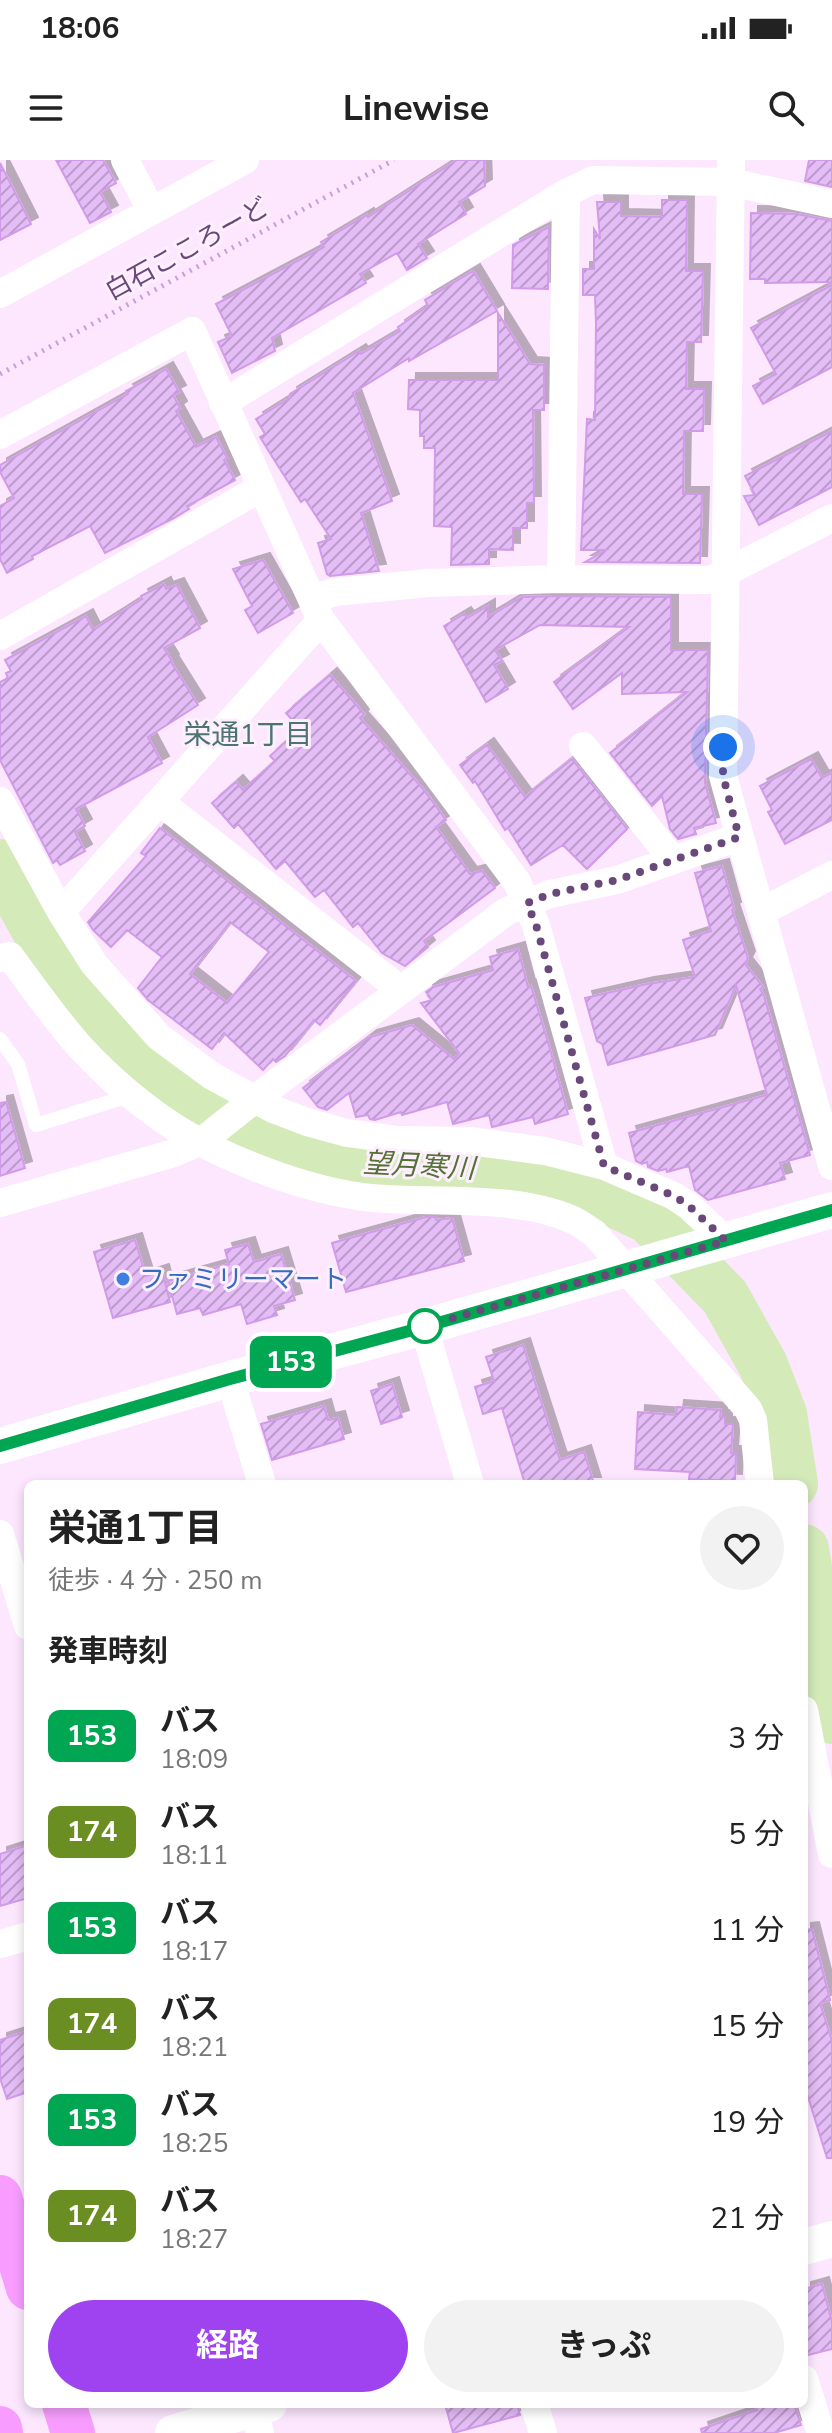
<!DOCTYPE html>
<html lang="ja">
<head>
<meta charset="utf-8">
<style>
  :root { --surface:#fff; --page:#f2f2f2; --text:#222; --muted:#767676; --accent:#9f43f1 }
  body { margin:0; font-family:"Nunito Sans","Noto Sans JP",sans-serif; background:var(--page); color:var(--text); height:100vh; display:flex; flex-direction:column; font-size:30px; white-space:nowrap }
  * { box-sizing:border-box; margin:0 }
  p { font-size:26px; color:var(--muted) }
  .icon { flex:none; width:44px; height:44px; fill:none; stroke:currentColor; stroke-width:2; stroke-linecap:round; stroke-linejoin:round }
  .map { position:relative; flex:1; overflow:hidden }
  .sheet { position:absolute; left:24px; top:1320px; width:784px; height:928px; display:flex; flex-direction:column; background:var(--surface); border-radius:12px; box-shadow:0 4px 12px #0003 }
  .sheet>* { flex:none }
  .badge { padding:0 16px; border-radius:12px; font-size:28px; line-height:52px }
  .you { position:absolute; width:40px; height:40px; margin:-20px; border:6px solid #fff; border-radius:50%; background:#1a73e8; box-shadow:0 0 0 12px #1a73e833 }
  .map>.badge { position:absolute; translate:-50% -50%; box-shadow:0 0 0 4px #fff }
  h2 { padding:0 24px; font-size:30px; line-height:72px }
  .round { display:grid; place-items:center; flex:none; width:84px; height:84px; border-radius:42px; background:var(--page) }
  .summary { display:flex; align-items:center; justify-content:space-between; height:136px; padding:0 24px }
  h1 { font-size:38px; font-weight:700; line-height:60px }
  .button { display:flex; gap:16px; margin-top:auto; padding:16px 24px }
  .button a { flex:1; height:92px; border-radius:48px; background:var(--accent); color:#fff; font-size:32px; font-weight:700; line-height:92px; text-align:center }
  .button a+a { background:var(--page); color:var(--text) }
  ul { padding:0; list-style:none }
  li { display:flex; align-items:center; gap:24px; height:96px; padding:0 24px }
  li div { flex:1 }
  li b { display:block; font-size:30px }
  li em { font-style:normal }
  li .badge { min-width:88px; font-weight:700; text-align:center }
  .status { display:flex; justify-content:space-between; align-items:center; height:56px; padding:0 40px; background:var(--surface); direction:ltr }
  .status svg { height:22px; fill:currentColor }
  header { display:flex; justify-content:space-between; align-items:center; height:104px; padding:0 24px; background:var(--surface); font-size:36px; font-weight:700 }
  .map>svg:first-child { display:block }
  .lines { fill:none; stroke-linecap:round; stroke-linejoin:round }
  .river { stroke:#d4eab9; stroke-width:50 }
  .building { fill:url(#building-hatch); stroke:#d19bea; stroke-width:2; fill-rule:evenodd; filter:url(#shadow) }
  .path { stroke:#c99edb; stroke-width:5; stroke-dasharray:2 6; stroke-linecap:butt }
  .service { stroke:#fff; stroke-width:14 }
  .minor { stroke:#fff; stroke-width:28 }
  .tertiary { stroke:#fff; stroke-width:36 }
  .primary { stroke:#f89dff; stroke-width:44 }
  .line-casing { stroke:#fff; stroke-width:18 }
  .line { stroke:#00a651; stroke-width:12 }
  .walk { stroke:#69487a; stroke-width:8; stroke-dasharray:0 14.4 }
  .shop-dot { fill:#3f7fe0; stroke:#feefff; stroke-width:3 }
  .stop-dot { fill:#fff; stroke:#00a651; stroke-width:4 }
  .labels { text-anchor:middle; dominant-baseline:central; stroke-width:6; stroke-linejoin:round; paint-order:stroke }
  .street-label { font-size:26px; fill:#69487a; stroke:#feefff }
  .shop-label { font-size:26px; fill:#366cbe; stroke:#feefff; text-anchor:start }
  .neighbourhood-label { font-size:28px; fill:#4b7472; stroke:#feefff }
  .water-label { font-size:28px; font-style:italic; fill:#557135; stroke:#feefff }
</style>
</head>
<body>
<div class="status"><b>18:06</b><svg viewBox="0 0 49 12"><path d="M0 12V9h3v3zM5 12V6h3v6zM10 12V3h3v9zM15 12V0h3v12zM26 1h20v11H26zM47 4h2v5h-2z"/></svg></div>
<header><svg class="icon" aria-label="menu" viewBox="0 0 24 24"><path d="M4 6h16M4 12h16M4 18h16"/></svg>Linewise<svg class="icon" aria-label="search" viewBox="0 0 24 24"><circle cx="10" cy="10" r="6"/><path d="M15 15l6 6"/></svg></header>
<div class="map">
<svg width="832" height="2273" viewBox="0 0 832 2273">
  <defs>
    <pattern id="building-hatch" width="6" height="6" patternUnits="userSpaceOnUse" patternTransform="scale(2)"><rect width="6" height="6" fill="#e4bcf6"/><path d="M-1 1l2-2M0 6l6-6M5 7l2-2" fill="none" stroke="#bd9bcc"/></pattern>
    <filter id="shadow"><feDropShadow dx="7" dy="-7" stdDeviation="0" flood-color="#0004"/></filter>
  </defs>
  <rect width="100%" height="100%" fill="#fce7fe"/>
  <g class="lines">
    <!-- river -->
    <path class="river" d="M 0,704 L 53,800 L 82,840 L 118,882 L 153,914 L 208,951 L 246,972 L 312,996 L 380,1006 L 494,1010 L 559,1022 L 598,1035 L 649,1059 L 725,1137 L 763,1205 L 782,1254 L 793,1324
      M 804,1389 L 832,1559"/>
  </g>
  <!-- building -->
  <path class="building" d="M 56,0 L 103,0 L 116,23 L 100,32 L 111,52 L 90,63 Z
    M 457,0 L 484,0 L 485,26 L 459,42 L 466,54 L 418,84 L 427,98 L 407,110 L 397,93 L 360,114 L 366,123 L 272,178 L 275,191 L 232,213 L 218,182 L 232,176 L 216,144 L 324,87 L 321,82 L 367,55 L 368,57 Z
    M 809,0 L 832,0 L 832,27 L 805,21 Z
    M 0,3 L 31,64 L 0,80 Z
    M 662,40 L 687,40 L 686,111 L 703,111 L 701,182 L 687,182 L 686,229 L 704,229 L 703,271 L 684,271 L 683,334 L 702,334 L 700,403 L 585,402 L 606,390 L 581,390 L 587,259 L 595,260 L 596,165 L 595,135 L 583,135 L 583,109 L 594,109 L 594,69 L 600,79 L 597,42 L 621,42 L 621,56 L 662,57 Z
    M 751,53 L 797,54 L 832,61 L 832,122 L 765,123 L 765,119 L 750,119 Z
    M 549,67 L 548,129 L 512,128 L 513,85 Z
    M 473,111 L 497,151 L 409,201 L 409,198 L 353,233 L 392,341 L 361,353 L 379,411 L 330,416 L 327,414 L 318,383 L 331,379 L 305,339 L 301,342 L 273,298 L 260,277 L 265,274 L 256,259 L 291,237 L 290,234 L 359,191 L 361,194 L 400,171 L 398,167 L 428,146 L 425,140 Z
    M 832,125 L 832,207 L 763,244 L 753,226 L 776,214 L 751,168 Z
    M 498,153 L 530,204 L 544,205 L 544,250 L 533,250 L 534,343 L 527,343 L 527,368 L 513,368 L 513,390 L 489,389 L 489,404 L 451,405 L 452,367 L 434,366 L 435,288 L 424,288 L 424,276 L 420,276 L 420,250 L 408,249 L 409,220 L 498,220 Z
    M 166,209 L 179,232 L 173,235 L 180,248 L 176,251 L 196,287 L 216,277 L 227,298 L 224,300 L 235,320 L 187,346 L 189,349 L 174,358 L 105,393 L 90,366 L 32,396 L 33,399 L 7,413 L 0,399 L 0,346 L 14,338 L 0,312 L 0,305 L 128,234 L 126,231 Z
    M 832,271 L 832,327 L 759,365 L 744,336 L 755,335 L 745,316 Z
    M 263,400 L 293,453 L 258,473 L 245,450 L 252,446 L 233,409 Z
    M 164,424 L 166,429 L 177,425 L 200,468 L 164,488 L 172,501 L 171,502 L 198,545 L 148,577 L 162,603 L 76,649 L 85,666 L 75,672 L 85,691 L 60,705 L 57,700 L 53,703 L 0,600 L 0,522 L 8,518 L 6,513 L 11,511 L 5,500 L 86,456 L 93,470 L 142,439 L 141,436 Z
    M 561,436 L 671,437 L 671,490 L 708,490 L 705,623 L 716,663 L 694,668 L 696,674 L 678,679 L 670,669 L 662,636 L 652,646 L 610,593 L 687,532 L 622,534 L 622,513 L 573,549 L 554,522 L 629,467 L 540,465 L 495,490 L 502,501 L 494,505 L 508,529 L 486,542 L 444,466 L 464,454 L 467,458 L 488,446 L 488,457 L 522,437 Z
    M 330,515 L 364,554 L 360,558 L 424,630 L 446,660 L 436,667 L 470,714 L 482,711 L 495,728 L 424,781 L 428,787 L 405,806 L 382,793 L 358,763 L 353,767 L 324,730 L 315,737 L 285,701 L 276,709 L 238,664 L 234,668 L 212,643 L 236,622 L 243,630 L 275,601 L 270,596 L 300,569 L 286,553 Z
    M 487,585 L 525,637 L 572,599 L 627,669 L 587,709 L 563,685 L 531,705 L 508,668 L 505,670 L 475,621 L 473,623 L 460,605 Z
    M 811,599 L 822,618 L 832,613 L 832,660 L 785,684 L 768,652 L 772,650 L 760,626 Z
    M 160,668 L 356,821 L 320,865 L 314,860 L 285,896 L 276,902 L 273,899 L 263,910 L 224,873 L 212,889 L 148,840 L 138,828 L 162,797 L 127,770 L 111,787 L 93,770 L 88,762 L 146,696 L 141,693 ZM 230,762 L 269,792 L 227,843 L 190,814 Z
    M 722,706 L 734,749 L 732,750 L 748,798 L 745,804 L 763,827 L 760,829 L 764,836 L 810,995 L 780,1003 L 785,1019 L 708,1040 L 695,1030 L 689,1006 L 667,1012 L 666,1009 L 658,1011 L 648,1007 L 647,1002 L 642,1004 L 636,1001 L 629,973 L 767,935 L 736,825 L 715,875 L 608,905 L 602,884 L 597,881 L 585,838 L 647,824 L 695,817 L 683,780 L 711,771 L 695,713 Z
    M 518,789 L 528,827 L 531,826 L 550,889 L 568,954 L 535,964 L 533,957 L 492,967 L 489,955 L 453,964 L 447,942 L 402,955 L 401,952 L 375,960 L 370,959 L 368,955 L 356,957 L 349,933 L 327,950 L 318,947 L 303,928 L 370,877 L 412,865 L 454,899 L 459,893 L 421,843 L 432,840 L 426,832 L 433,827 L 493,810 L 490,797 Z
    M 6,942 L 25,1008 L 0,1016 L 0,943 Z
    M 426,1057 L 435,1057 L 436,1060 L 452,1058 L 464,1101 L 346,1132 L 332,1083 Z
    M 135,1080 L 146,1116 L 162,1111 L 170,1142 L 113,1158 L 94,1092 Z
    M 248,1084 L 254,1102 L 281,1094 L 295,1140 L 274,1146 L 277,1155 L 247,1164 L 241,1144 L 203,1155 L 200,1148 L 177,1154 L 168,1121 L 229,1104 L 225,1090 Z
    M 523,1185 L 560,1300 L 584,1292 L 594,1324 L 525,1324 L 502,1248 L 483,1254 L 475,1227 L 494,1221 L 486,1197 Z
    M 392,1224 L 402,1257 L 381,1264 L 371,1231 Z
    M 324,1246 L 328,1260 L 338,1258 L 344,1279 L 272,1300 L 261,1264 Z
    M 677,1247 L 721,1250 L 720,1257 L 725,1257 L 725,1264 L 733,1264 L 731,1293 L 736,1293 L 735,1321 L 689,1319 L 690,1312 L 635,1309 L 638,1252 L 676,1255 Z
    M 28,1685 L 28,1738 L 0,1746 L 0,1694 Z
    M 812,1769 L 830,1840 L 820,1843 L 832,1881 L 832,1998 L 827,1998 L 804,1924 L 804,1770 Z
    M 28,1871 L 28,1932 L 7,1939 L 0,1918 L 0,1880 Z
    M 822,2124 L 832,2162 L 832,2189 L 804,2196 L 804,2129 Z
    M 445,2244 L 517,2244 L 520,2255 L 453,2273 Z
    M 755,2244 L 794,2244 L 801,2265 L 774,2273 L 702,2273 L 701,2269 L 757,2250 Z"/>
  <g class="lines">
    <!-- path -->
    <path class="path" d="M 0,214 L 394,0"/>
    <!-- service -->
    <path class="service" d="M 0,879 L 18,904 L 36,965 L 132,935"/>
    <!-- minor -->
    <path class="minor" d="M 125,0 L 151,50
      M 731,0 L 723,616 L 832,1006
      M 566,33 L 593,20 L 730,22 L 832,44
      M 0,134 L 245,0
      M 223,243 L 566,33 L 561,419
      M 0,275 L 192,171 L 321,460 L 517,722 L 536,765 L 604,1006
      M 312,439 L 335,432 L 429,423 L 561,419 L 711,420 L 832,358
      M 0,476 L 261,328
      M 583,586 L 673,700
      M 0,641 L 61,752 L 94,804 L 159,877 L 212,916 L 273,949 L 307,962 L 347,973 L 398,980 L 470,981 L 545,991 L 604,1006 L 674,1036 L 689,1046 L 726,1081
      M 160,642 L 401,830
      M 61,752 L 321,460
      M 761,752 L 832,715
      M 0,798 L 10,796 C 33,827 55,859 81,888 C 109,918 144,948 179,970 C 235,1004 321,1036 386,1039 C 443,1042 520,1036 573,1060 C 580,1063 587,1069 594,1073 L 748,1249 L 753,1260 L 760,1324
      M 0,1043 L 174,993 L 202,981 L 255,939 L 507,751 L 550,734 L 617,720 L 739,677
      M 424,1167 L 470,1324
      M 230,1219 L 262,1324
      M 0,1374 L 28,1466
      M 804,1550 L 832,1694
      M 0,1784 L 28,1776
      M 804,2219 L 821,2273
      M 252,2244 L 260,2273
      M 534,2244 L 543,2273"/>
    <!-- tertiary -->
    <path class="tertiary" d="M 0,1286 L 230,1219 L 424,1167 L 832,1050
      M 804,2087 L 832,2079
      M 173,2273 L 269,2244"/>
    <!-- primary -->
    <path class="primary" d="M 0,2037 L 28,2128
      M 64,2244 L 73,2273
      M 0,2268 L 1,2273"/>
  </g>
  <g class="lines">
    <!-- line casing -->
    <g class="line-casing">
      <path id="line" d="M 0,1286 L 230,1219 L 424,1167 L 832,1050"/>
    </g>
    <!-- line -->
    <use href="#line" class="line"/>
    <!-- walk -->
    <path class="walk" d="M 425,1166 L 726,1081 L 689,1046 L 674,1036 L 604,1006 L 536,765 L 527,743 L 550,734 L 617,720 L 739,677 L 723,616 L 723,587"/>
  </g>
  <!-- markers -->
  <circle class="shop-dot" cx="123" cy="1119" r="8"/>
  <circle class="stop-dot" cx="425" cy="1166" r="16"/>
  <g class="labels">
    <!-- street labels -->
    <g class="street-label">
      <text transform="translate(187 89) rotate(-29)">白石こころーど</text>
    </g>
    <!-- shop labels -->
    <g class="shop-label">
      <text x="139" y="1119">ファミリーマート</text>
    </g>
    <!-- neighbourhood labels -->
    <g class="neighbourhood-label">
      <text x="248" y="575">栄通1丁目</text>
    </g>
    <!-- water labels -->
    <g class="water-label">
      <text transform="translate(419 1006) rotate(3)">望月寒川</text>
    </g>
  </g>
</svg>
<div class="you" style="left:723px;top:587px"></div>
<b class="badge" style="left:291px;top:1202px;background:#00a651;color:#fff">153</b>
<section class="sheet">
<div class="summary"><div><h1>栄通1丁目</h1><p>徒歩 · 4 分 · 250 m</p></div><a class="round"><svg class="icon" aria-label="heart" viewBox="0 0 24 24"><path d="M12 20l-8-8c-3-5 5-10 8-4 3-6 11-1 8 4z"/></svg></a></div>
<h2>発車時刻</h2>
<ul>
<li><span class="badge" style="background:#00a651;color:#fff">153</span><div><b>バス</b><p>18:09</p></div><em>3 分</em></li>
<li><span class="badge" style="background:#6b8e23;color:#fff">174</span><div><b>バス</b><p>18:11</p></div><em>5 分</em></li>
<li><span class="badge" style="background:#00a651;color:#fff">153</span><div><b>バス</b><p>18:17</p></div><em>11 分</em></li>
<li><span class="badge" style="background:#6b8e23;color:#fff">174</span><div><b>バス</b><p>18:21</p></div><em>15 分</em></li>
<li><span class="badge" style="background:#00a651;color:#fff">153</span><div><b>バス</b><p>18:25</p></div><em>19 分</em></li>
<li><span class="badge" style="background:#6b8e23;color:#fff">174</span><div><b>バス</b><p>18:27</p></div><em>21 分</em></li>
</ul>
<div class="button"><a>経路</a><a>きっぷ</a></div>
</section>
</div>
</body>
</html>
